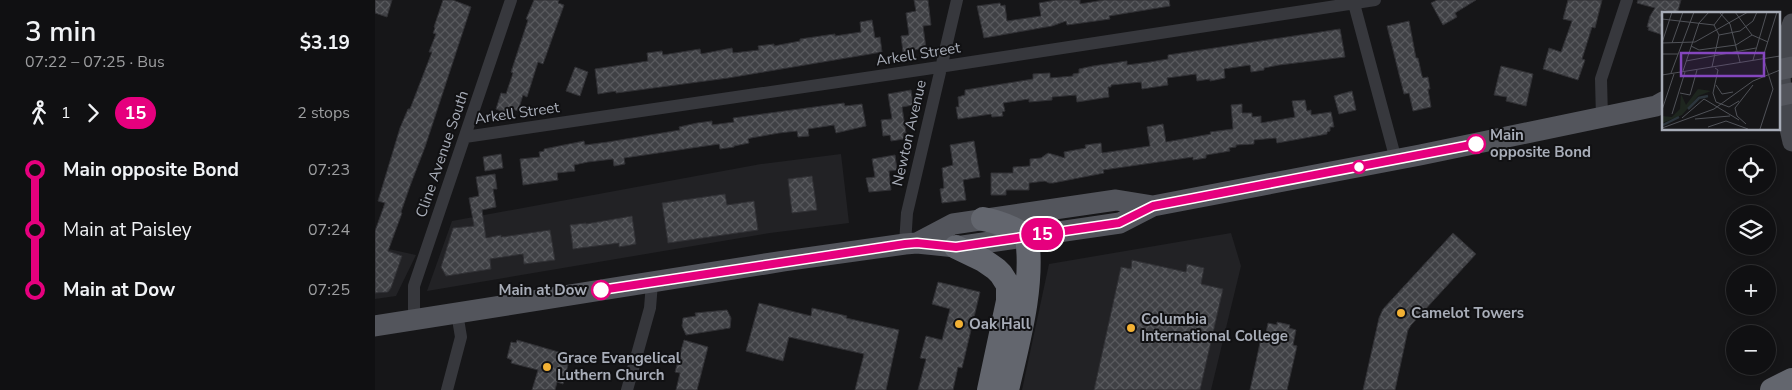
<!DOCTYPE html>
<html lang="en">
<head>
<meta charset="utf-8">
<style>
  :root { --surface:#101012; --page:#19191b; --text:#f1f3f6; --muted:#9c9d9f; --line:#303032 }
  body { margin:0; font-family:"Nunito Sans",sans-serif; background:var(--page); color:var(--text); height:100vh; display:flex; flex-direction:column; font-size:19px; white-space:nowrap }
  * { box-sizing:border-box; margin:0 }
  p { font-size:16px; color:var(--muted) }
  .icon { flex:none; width:28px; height:28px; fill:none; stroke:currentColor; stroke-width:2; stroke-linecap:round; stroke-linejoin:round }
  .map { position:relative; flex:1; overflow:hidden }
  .sheet { display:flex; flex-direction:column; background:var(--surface); width:375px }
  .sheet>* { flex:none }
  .badge { padding:0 10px; border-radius:16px; font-size:18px; line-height:32px }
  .fabs { position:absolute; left:1351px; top:145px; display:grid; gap:10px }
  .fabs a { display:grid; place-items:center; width:50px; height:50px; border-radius:50%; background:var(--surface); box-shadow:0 2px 8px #0003,0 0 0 1px var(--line); font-size:25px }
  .map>.badge { position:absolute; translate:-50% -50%; box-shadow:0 0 0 2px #fff }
  .legs { display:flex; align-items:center; gap:8px; height:55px; padding:0 25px; font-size:16px }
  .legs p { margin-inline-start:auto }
  .overview { display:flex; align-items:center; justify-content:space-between; height:85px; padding:0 25px }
  h1 { font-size:28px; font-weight:600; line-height:38px }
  ul { padding:0 25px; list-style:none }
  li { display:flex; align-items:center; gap:18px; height:60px; font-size:19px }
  li i { display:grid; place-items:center; width:8px; height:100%; margin:0 6px; background:currentColor }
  li i::after { content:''; width:12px; height:12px; margin:-6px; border:4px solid; border-radius:50%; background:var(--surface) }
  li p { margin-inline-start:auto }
  li:first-child i { background:linear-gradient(#0000 50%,currentColor 0) }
  li:last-child i { background:linear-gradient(currentColor 50%,#0000 0) }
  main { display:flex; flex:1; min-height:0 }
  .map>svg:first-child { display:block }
  .built { fill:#222225 }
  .building { fill:url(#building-cross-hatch); stroke:#303034 }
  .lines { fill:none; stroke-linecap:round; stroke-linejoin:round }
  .street { stroke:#37383d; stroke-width:12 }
  .secondary { stroke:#45474d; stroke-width:19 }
  .primary { stroke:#53555c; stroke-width:21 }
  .highway { stroke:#63666e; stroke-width:24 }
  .line-1-casing { stroke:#fff; stroke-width:11 }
  .line-1 { stroke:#e6007e; stroke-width:8 }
  .stop-1-dot { fill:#fff; stroke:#e6007e; stroke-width:2.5 }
  .poi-dot { fill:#f2b134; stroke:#111113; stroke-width:2 }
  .labels { text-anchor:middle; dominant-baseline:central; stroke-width:4; stroke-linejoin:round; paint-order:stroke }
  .street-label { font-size:15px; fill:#a8adb8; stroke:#111113 }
  .stop-label { font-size:15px; font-weight:bold; fill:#a8adb8; stroke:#111113; text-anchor:start }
  .poi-label { font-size:15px; font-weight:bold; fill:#a8adb8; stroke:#111113; text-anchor:start }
  .inset-river { fill:none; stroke:#2c353c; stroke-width:2.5 }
  .inset-road { fill:none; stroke:#505258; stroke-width:1 }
  .view { fill:#8446be; fill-opacity:0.15; stroke:#8446be; stroke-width:2.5 }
  .inset-edge { fill:none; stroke:#a8adb8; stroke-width:2.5 }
</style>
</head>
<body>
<main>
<section class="sheet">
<div class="overview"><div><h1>3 min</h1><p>07:22 – 07:25 · Bus</p></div><b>$3.19</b></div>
<div class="legs"><svg class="icon" aria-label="walk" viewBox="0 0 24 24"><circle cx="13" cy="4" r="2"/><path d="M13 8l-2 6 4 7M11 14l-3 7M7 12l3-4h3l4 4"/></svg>1<svg class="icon" aria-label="forward" viewBox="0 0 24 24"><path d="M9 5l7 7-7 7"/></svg><b class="badge" style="background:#e6007e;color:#fff">15</b><p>2 stops</p></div>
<ul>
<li><i style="color:#e6007e"></i><b>Main opposite Bond</b><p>07:23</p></li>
<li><i style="color:#e6007e"></i><span>Main at Paisley</span><p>07:24</p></li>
<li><i style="color:#e6007e"></i><b>Main at Dow</b><p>07:25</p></li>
</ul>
</section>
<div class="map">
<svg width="1417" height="390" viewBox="0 0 1417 390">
  <defs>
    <pattern id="building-cross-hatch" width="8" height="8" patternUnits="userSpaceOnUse" patternTransform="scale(1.25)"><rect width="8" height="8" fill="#404145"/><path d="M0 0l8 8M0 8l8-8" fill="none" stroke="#595a5e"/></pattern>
  </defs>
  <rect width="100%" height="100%" fill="#161618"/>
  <!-- built -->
  <path class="built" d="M 466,154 L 474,223 L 395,233 L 52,291 L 77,221 L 386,164 Z
    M 856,233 L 866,266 L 836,390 L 647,390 L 674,264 Z
    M 0,246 L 41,255 L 21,296 L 0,299 Z"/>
  <!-- building -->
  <path class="building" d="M 0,0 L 17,0 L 12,17 L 0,13 Z
    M 68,0 L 78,0 L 96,7 L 50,147 L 35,186 L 26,212 L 27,213 L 13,251 L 27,256 L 16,288 L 13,292 L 0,293 L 0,231 L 10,203 L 3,201 L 25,128 L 33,109 L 35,109 L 57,52 L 54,52 L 61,34 L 58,33 L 60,28 L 59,27 Z
    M 159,0 L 184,0 L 183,3 L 189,5 L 168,64 L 163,62 L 152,97 L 148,95 L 143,111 L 137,109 L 136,111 L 132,110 L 131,113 L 121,109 L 126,93 L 131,94 L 138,73 L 136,72 L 153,20 L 151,19 Z
    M 539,0 L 553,0 L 556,25 L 548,26 L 551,48 L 528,52 L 526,36 L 534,35 L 531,13 L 541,11 Z
    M 681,0 L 705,0 L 705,4 L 729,0 L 794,0 L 795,6 L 734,16 L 735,19 L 692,25 L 691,21 L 677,26 L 609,38 L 602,6 L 625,3 L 626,6 L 630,5 L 632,21 L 666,16 L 664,3 Z
    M 1062,0 L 1101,0 L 1080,13 L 1082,17 L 1068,25 L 1056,3 Z
    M 1193,0 L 1227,0 L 1220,28 L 1217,27 L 1207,59 L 1210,60 L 1203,80 L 1168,69 L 1174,48 L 1186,52 L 1197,21 L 1188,19 Z
    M 1263,0 L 1306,0 L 1302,14 L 1288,10 L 1288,35 L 1273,30 L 1274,27 L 1272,27 L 1275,16 L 1280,8 L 1262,3 Z
    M 497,20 L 500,38 L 505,37 L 507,52 L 353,78 L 241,93 L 241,91 L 223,94 L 220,69 L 273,61 L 272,53 L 287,51 L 288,55 L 325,49 L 326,54 L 357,48 L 358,53 L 384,50 L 383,46 L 399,44 L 399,46 L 425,41 L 425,39 L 460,34 L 460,36 L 486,32 L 485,22 Z
    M 1034,21 L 1041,58 L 1043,58 L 1047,76 L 1048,78 L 1053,77 L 1055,89 L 1053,89 L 1056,107 L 1038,111 L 1034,93 L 1029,94 L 1012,26 Z
    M 965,29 L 970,57 L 904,65 L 889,68 L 889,70 L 876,72 L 875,65 L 849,69 L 850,78 L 835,81 L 835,79 L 822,81 L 821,74 L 792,78 L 793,85 L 767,89 L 766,82 L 736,85 L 736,87 L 733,87 L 734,97 L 702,102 L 701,95 L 677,97 L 677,100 L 654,102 L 654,99 L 628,103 L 630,111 L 627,112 L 628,116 L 617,117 L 616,114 L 583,119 L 581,107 L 584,107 L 583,97 L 590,95 L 590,90 L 658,79 L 658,74 L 675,73 L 675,78 L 698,76 L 698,74 L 704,73 L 704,69 L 718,66 L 752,61 L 752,65 L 775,62 L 793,59 L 793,55 Z
    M 1126,66 L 1158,74 L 1151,106 L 1131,101 L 1132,97 L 1119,95 Z
    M 200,67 L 213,72 L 205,96 L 191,91 Z
    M 536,90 L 538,105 L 527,107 L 531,133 L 528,133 L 529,139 L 516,141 L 515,135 L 508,136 L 506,120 L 517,119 L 513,94 Z
    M 977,91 L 981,110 L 964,114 L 959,96 Z
    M 930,100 L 932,111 L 936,110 L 936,115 L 956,112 L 959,127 L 955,127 L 955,131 L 952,132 L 952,134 L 902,143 L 901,138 L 879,140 L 879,144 L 861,145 L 861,147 L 854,148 L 855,151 L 831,155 L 831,158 L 818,160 L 818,157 L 728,170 L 729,173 L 678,183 L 674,183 L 670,181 L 654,183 L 654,190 L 631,190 L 631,195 L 616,195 L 616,173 L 638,173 L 638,167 L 655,166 L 655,159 L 666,158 L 673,153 L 690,158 L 689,152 L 711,148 L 710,145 L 726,143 L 727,153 L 775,146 L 772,127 L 788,124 L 791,142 L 836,134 L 835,132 L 858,129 L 856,105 L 867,104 L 867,113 L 877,113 L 877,117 L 886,116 L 886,123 L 920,117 L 917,101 Z
    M 469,103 L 470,106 L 487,104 L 491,126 L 461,133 L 459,125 L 433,129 L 434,136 L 423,137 L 422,131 L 404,133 L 376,138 L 373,139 L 374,143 L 359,146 L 359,147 L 345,149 L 344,144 L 249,158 L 250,164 L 239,166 L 238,159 L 213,162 L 199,165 L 200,171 L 182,173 L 183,180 L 148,185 L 145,159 L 165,157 L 164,152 L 169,151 L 169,149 L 209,141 L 210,145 L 233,142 L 305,130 L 304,127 L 322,123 L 337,121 L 337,125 L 359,122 L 358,118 Z
    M 599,141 L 605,177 L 588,180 L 591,200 L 567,203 L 565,189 L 569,188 L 567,168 L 578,165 L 575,145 Z
    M 126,154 L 128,168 L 110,171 L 108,157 Z
    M 520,155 L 522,170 L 514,171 L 516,190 L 494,192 L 491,178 L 500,177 L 497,159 Z
    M 120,174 L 122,189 L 118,189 L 121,207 L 107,210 L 111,238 L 126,235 L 126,237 L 134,236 L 175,230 L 180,260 L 149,264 L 148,254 L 115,259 L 116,269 L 71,276 L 66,267 L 78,228 L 99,226 L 94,198 L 104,196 L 101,177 Z
    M 437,176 L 442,210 L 417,213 L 413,179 Z
    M 350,194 L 352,205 L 379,201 L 383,230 L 293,243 L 287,203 Z
    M 257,216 L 261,244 L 244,247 L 244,243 L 198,249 L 195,225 L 211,223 L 211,224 Z
    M 1078,233 L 1101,254 L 1036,325 L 1033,330 L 1020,390 L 988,390 L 1004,318 L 1008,309 Z
    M 757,260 L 811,272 L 812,264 L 829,268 L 826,284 L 848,289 L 825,390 L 719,390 L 746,267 L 756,269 Z
    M 563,282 L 605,292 L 587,368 L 583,367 L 578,390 L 543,390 L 551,359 L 545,358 L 551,336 L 567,340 L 575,309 L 557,304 Z
    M 384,303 L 436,316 L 437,308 L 472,316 L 471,318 L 524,330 L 511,390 L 480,390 L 489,354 L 414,337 L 408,361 L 371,351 Z
    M 352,310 L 356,318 L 355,328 L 311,335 L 307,326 L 308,318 L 321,316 L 320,313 Z
    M 902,322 L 915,325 L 914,328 L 921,330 L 918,345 L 922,346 L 912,390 L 875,390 L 886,338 L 890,338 L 893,323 L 902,325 Z
    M 142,340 L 187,353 L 187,355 L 195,357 L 188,384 L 182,382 L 180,390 L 157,390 L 163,370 L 136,363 L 137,360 L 132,358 L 136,342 L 141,343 Z
    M 309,340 L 333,347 L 322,390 L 301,390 L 305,373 L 300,372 Z"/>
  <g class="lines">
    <!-- street -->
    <path class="street" d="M 978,0 L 1021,160
      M 1227,118 L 1226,79 L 1252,0
      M 90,137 L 551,69 L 1000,0
      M 530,244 L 532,213 L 582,0
      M 39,319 L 39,286 L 136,0
      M 72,390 L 86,337 L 82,313
      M 252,390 L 275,308 L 277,283"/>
    <!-- secondary -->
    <path class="secondary" d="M 1417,23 C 1414,32 1410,43 1408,53 C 1402,79 1411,116 1417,142"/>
    <!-- primary -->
    <path class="primary" d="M 1403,70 L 1417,67
      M 1403,96 L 1417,93
      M 542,243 L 578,224 L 741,200 L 778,206
      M 0,326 L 409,261 L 530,244 L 542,243 L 581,247 L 745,223 L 778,206 L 1045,155 L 1281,106 L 1288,102"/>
    <!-- highway -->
    <path class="highway" d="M 608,219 C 625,222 638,227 652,237 C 659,286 643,342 632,390
      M 581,247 L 608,260 L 621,269 L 626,274 L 633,285 L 633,301 L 614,390
      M 1397,390 L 1417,380"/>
  </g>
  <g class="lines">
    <!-- line-1 casing -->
    <g class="line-1-casing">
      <path id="line-1" d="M 226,290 L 530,244 L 542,243 L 581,247 L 744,223 L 778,206 L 1101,144"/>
    </g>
    <!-- line-1 -->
    <use href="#line-1" class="line-1"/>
  </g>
  <!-- markers -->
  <g class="stop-1-dot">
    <circle cx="1101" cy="144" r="9"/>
    <circle cx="984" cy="167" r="6"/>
    <circle cx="226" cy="290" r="9"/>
  </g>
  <g class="poi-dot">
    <circle cx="1026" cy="313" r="5"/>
    <circle cx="584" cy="324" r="5"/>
    <circle cx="756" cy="328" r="5"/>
    <circle cx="172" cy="367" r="5"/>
  </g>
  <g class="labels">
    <!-- street labels -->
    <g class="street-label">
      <text transform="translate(543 54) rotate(-9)">Arkell Street</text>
      <text transform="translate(142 113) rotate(-8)">Arkell Street</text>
      <text transform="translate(534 133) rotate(-77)">Newton Avenue</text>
      <text transform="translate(67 154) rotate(-71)">Cline Avenue South</text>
    </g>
    <!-- stop labels -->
    <g class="stop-label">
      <text x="1115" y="135">Main<tspan x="1115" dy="17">opposite Bond</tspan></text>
      <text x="212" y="290" text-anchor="end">Main at Dow</text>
    </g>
    <!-- poi labels -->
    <g class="poi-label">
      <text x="1036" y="313">Camelot Towers</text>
      <text x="766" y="319">Columbia<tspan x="766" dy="17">International College</tspan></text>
      <text x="594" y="324">Oak Hall</text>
      <text x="182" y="358">Grace Evangelical<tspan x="182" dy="17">Luthern Church</tspan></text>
    </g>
  </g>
  <!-- overview -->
  <g transform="translate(1287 12)">
    <rect width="118" height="118" fill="#161618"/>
    <path d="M 36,77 L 49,79 L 36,84 L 20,103 L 0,111 L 0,104 L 10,105 L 18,97 L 19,82 L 24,93 Z" fill="#1e261f"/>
    <path class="inset-river" d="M 26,97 L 37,86 L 46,84M 1,113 L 17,105"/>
    <path class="inset-road" d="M 57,0 L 68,12 L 78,50M 73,0 L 90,23 L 106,30M 0,7 L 52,13 L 57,23 L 50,55M 52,13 L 62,0M 57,23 L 78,19 L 91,9 L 95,0M 0,31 L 33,30 L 86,0M 0,31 L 10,0M 10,31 L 21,0M 29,34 L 37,38 L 74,33 L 90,23M 0,42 L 16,42M 101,45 L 115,0M 91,48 L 105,0M 24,49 L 94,36M 53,56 L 56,58 L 51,81 L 54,90 L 67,95 L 77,89M 21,59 L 37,11 L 47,0M 9,61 L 32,0M 0,63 L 118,44M 54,73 L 60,82 L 71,80M 18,81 L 28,83 L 35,58M 0,98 L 12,62M 10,102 L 23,60M 20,106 L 42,87 L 77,108M 33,107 L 68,104M 84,112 L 75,104 L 73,96 L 91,73M 46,115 L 64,109 L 86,117M 0,116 L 52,97 L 91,69 L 118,58M 98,117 L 111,77 L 101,45"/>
    <path class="view" d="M 19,41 L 102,41 L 102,64 L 19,64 Z"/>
    <rect width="118" height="118" class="inset-edge"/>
  </g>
</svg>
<div class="fabs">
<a><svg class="icon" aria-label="locate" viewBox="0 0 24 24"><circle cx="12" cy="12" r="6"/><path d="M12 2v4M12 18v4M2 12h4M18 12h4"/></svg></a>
<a><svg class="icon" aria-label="layers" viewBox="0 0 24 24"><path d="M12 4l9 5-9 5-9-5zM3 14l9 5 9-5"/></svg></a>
<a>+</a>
<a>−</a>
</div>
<b class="badge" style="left:667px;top:234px;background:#e6007e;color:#fff">15</b>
</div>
</main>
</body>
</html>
